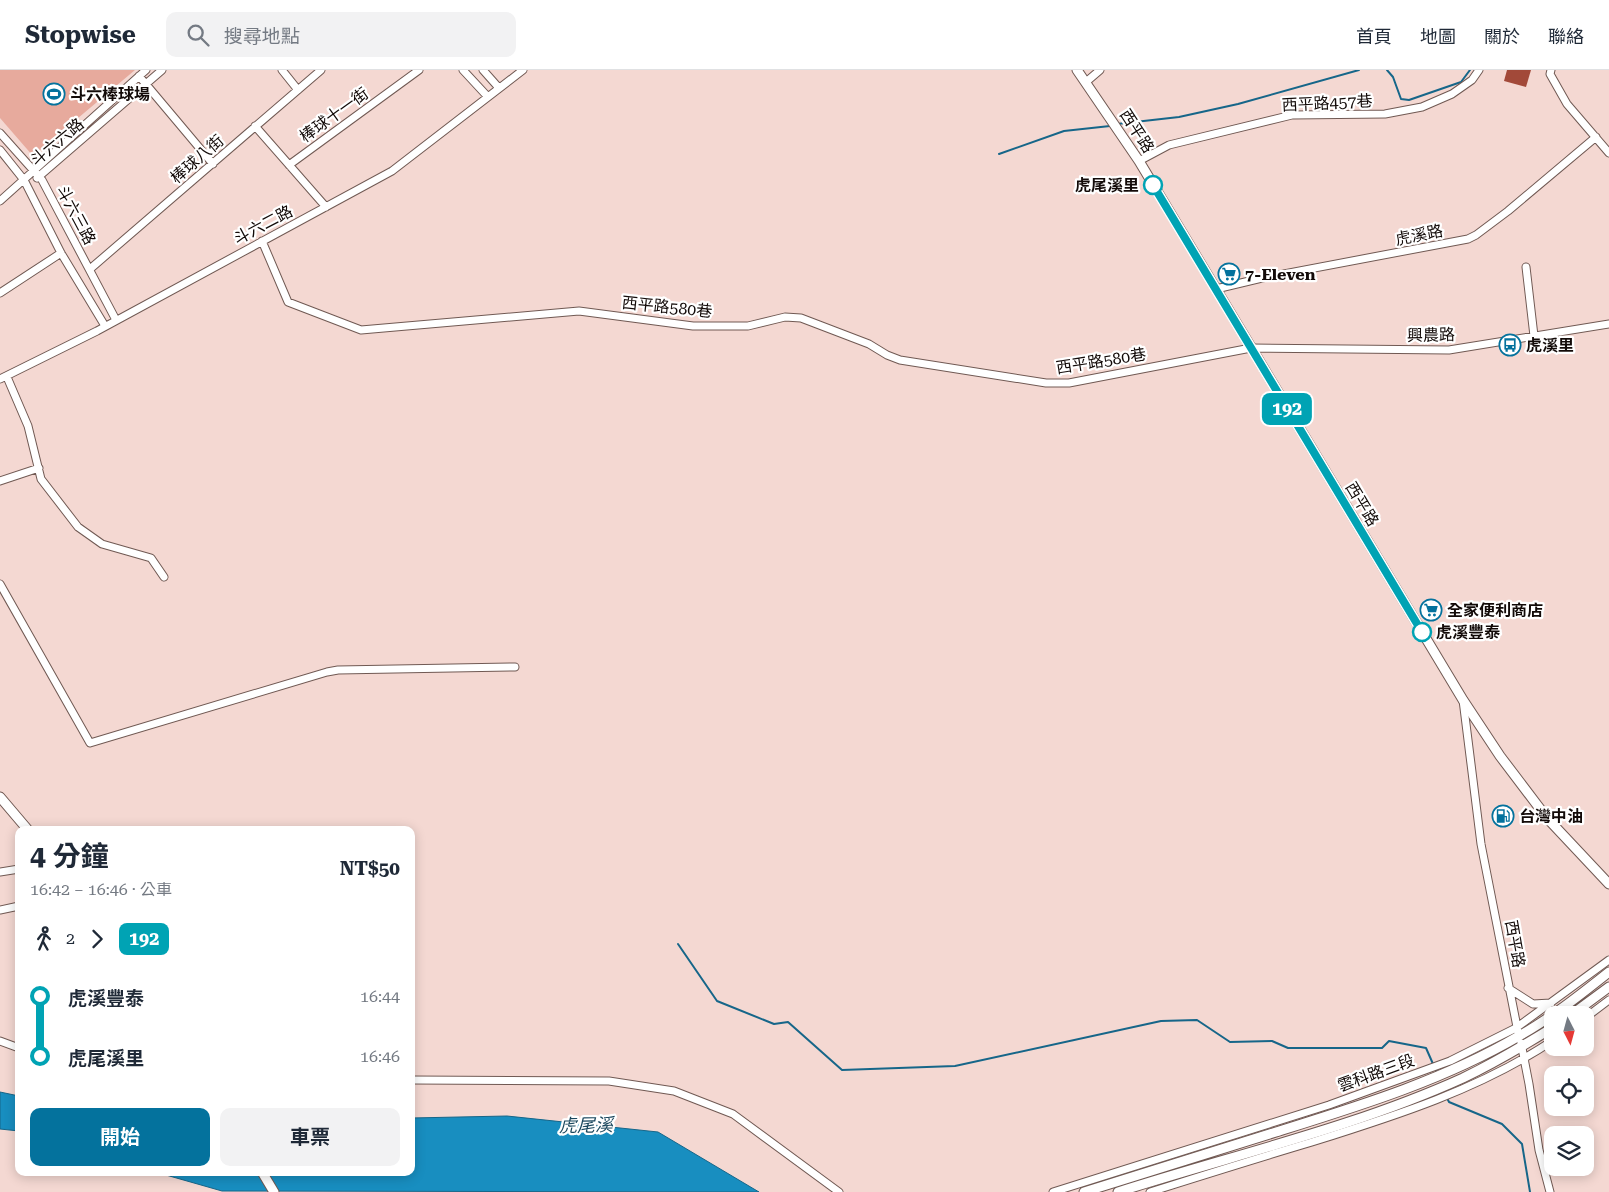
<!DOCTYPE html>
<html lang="zh-TW">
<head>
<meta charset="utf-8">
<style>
  :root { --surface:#fff; --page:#f2f2f3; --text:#1f2937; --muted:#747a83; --line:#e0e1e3; --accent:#04729d }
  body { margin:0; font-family:"Roboto Serif","Noto Sans TC",serif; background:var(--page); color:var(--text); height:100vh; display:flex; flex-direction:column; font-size:19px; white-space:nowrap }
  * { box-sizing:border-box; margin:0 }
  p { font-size:16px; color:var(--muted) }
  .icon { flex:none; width:28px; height:28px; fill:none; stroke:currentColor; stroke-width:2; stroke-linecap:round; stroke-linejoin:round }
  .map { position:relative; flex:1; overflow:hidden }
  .side { position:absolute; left:15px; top:756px; width:400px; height:350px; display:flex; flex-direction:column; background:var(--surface); border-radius:10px; box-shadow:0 2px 12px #0003 }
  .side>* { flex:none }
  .badge { padding:0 10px; border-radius:8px; font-size:18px; line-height:32px }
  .needle { width:32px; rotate:174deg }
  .tools { position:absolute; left:1544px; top:936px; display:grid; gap:10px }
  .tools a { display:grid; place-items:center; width:50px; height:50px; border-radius:10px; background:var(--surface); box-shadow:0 2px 12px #0003; font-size:25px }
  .map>.badge { position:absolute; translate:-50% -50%; box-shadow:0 0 0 2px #fff }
  .legs { display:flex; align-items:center; gap:8px; height:55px; padding:0 15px; font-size:16px }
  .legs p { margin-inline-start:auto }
  .overview { display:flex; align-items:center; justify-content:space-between; height:85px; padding:0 15px }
  h1 { font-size:28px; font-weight:700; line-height:38px }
  .primary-button { display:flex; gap:10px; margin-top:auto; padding:10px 15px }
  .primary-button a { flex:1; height:58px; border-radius:10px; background:var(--accent); color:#fff; font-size:20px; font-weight:700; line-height:58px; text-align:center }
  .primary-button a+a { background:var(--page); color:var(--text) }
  ul { padding:0 15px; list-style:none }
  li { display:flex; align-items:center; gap:18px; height:60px; font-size:19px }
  li i { display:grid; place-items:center; width:8px; height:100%; margin:0 6px; background:currentColor }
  li i::after { content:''; width:12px; height:12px; margin:-6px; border:4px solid; border-radius:50%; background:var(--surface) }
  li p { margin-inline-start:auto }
  li:first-child i { background:linear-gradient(#0000 50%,currentColor 0) }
  li:last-child i { background:linear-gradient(currentColor 50%,#0000 0) }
  header { display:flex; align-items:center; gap:30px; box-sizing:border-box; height:70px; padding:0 25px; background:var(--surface); border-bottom:1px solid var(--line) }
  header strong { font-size:24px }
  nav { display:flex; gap:28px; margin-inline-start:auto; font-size:18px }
  .search { width:350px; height:45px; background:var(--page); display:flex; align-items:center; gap:12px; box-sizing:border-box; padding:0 18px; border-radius:10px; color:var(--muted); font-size:19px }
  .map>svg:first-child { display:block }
  .green { fill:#e7aa9d }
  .water { fill:#188ec0; stroke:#166689 }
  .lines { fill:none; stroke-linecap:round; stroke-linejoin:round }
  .stream { stroke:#166689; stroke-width:2 }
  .building { fill:#a24939 }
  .minor-casing { stroke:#705953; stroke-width:9 }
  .major-casing { stroke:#705953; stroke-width:11 }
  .minor { stroke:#fff; stroke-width:7 }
  .major { stroke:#fff; stroke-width:9 }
  .line-1-casing { stroke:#fff; stroke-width:11 }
  .line-1 { stroke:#00a3b4; stroke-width:8 }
  .stop-1-dot { fill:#fff; stroke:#00a3b4; stroke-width:2.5 }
  .labels { text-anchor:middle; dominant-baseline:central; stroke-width:4.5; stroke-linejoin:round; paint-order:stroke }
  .poi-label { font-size:16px; font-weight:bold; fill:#120a08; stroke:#fff; text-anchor:start }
  .street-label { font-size:16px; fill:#120a08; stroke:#fff }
  .stop-label { font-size:16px; font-weight:bold; fill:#120a08; stroke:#fff; text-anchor:end }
  .water-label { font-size:18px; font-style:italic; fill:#1b475d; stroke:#fff }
</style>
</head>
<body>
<header>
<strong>Stopwise</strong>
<div class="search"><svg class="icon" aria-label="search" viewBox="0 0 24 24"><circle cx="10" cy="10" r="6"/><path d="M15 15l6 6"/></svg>搜尋地點</div>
<nav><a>首頁</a><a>地圖</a><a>關於</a><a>聯絡</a></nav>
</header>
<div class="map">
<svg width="1609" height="1122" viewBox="0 0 1609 1122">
  <rect width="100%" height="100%" fill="#f4d8d2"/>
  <!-- green -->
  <path class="green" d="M 0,0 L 135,0 L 33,86 L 0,48 Z"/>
  <!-- water -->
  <path class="water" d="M 0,1022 L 19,1026 L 19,1061 L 0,1059 Z
    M 507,1046 L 658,1062 L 759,1122 L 222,1121 L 159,1103 L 411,1102 L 411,1048 Z"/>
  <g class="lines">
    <!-- stream -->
    <path class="stream" d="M 1387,0 L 1393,7 L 1401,29 L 1409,30 L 1461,12 L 1470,0
      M 1117,54 L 1179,47 L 1238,34 L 1359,0
      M 999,84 L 1064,61 L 1110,56
      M 678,874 L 717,931 L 774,954 L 788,952 L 842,1000 L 955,996 L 1161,951 L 1197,950 L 1230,972 L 1272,971 L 1288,978 L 1382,978 L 1389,971 L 1426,978 L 1437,1003
      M 1447,1028 L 1449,1032 L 1502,1054 L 1522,1074 L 1530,1122"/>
  </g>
  <!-- building -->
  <path class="building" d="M 1507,0 L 1531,0 L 1526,17 L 1504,11 Z"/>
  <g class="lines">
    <!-- minor casing -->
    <g class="minor-casing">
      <path id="minor" d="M 282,0 L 298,20
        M 463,0 L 488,27
        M 483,0 L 499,18
        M 1551,0 L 1550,4 L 1567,34 L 1609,83
        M 139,6 L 213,94
        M 1086,12 L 1100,0
        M 255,56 L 326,137
        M 0,63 L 42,110 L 116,250
        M 0,80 L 24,110 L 61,183 L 105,256
        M 1139,91 L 1169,75 L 1292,45 L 1385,44 L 1422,37 L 1452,24 L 1472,10 L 1479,0
        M 289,95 L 419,0
        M 37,108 L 162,0
        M 0,131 L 146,0
        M 262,171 L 288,232 L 361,260 L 579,241 L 693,256 L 748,256 L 785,247 L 801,248 L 869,274 L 887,285 L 900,290 L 1046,313 L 1069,313 L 1251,278 L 1449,280 L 1609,254
        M 1526,197 L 1534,266
        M 90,199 L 321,0
        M 1216,219 L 1262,208 L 1468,169 L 1476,165 L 1508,141 L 1596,67
        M 0,223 L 61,183
        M 7,307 L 28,356 L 41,409 L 78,457 L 102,474 L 151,488 L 164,507
        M 0,309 L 97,261 L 392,101 L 523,0
        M 0,411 L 39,398
        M 0,514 L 90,673 L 327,602 L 338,600 L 515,597
        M 1463,630 L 1481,774 L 1518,962
        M 0,802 L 19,799
        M 0,840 L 19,836
        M 1508,918 L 1533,934 L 1551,933
        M 1585,948 L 1609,930
        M 0,971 L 19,978
        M 1521,973 L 1529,1014 L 1539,1080 L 1550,1122
        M 411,1010 L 609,1011 L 674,1021 L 733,1044 L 839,1122
        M 1053,1122 L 1329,1035 L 1450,991 L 1516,958 L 1609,890
        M 1150,1122 C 1204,1105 1258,1088 1312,1072 C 1395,1046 1480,1019 1552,971"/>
    </g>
    <!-- major casing -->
    <g class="major-casing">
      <path id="major" d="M 1077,0 L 1139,91 L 1463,630 L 1500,686 L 1547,748 L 1609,814
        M 0,727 L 28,760
        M 1571,945 L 1609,917
        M 262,1102 L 274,1122
        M 1084,1122 C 1148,1102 1212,1082 1276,1062 C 1359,1036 1444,1010 1519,966 C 1551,948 1580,925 1609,902
        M 1118,1122 C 1233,1085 1353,1058 1463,1008 C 1494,993 1523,976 1552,958"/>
    </g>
    <!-- minor -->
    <use href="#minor" class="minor"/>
    <!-- major -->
    <use href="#major" class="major"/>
  </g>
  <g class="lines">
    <!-- line-1 casing -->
    <g class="line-1-casing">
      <path id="line-1" d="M 1153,115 L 1422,562"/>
    </g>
    <!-- line-1 -->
    <use href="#line-1" class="line-1"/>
  </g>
  <!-- icons -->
  <defs>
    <g id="stadium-ring" transform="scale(1.125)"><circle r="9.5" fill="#fff" stroke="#04729d" stroke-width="1.5"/><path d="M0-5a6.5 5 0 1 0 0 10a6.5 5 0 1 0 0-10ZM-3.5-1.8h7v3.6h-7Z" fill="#04729d"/></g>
    <g id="supermarket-ring" transform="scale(1.125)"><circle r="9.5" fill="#fff" stroke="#04729d" stroke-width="1.5"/><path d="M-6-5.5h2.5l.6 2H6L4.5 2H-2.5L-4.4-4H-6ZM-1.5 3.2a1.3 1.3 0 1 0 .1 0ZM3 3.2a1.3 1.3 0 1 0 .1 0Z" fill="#04729d"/></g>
    <g id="bus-ring" transform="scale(1.125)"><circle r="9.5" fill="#fff" stroke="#04729d" stroke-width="1.5"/><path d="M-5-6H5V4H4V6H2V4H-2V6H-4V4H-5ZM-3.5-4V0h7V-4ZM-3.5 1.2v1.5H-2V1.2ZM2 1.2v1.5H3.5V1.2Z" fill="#04729d"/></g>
    <g id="fuel-ring" transform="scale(1.125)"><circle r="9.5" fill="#fff" stroke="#04729d" stroke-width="1.5"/><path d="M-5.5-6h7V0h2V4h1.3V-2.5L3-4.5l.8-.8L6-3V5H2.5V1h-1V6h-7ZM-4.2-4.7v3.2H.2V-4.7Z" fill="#04729d"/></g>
  </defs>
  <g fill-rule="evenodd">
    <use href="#stadium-ring" x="54" y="24"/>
    <use href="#supermarket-ring" x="1229" y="204"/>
    <use href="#bus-ring" x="1510" y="275"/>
    <use href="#supermarket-ring" x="1431" y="540"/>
    <use href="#fuel-ring" x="1503" y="746"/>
  </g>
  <!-- markers -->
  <g class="stop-1-dot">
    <circle cx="1153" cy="115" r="9"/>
    <circle cx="1422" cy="562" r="9"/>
  </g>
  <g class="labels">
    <!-- poi labels -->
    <g class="poi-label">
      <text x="70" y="24">斗六棒球場</text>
      <text x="1245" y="204">7-Eleven</text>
      <text x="1526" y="275">虎溪里</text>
      <text x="1447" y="540">全家便利商店</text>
      <text x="1519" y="746">台灣中油</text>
    </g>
    <!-- street labels -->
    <g class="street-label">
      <text transform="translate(1327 33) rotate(-3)">西平路457巷</text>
      <text transform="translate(334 45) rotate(-36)">棒球十一街</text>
      <text transform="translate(1137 61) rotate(57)">西平路</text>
      <text transform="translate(57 72) rotate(-40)">斗六六路</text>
      <text transform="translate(197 89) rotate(-41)">棒球八街</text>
      <text transform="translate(76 145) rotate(62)">斗六三路</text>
      <text transform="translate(263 155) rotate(-28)">斗六二路</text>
      <text transform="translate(1419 165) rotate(-11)">虎溪路</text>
      <text transform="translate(667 237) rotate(6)">西平路580巷</text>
      <text transform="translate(1431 265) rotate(-1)">興農路</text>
      <text transform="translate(1101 291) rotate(-9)">西平路580巷</text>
      <text transform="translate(1362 434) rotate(59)">西平路</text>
      <text transform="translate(1515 874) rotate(80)">西平路</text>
      <text transform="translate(1376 1003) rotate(-20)">雲科路三段</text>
    </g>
    <!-- stop labels -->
    <g class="stop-label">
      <text x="1139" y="115">虎尾溪里</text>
      <text x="1436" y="562" text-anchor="start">虎溪豐泰</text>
    </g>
    <!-- water labels -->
    <g class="water-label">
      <text transform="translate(586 1055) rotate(-1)">虎尾溪</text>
    </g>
  </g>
</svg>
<div class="tools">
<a><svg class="needle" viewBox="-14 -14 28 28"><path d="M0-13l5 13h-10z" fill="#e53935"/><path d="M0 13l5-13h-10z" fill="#747a83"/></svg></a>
<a><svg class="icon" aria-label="locate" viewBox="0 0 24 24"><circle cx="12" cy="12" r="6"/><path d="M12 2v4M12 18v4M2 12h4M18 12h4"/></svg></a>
<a><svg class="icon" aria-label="layers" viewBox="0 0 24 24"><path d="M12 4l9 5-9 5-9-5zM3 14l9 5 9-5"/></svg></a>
</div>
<b class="badge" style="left:1287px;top:339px;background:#00a3b4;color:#fff">192</b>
<section class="side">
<div class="overview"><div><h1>4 分鐘</h1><p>16:42 – 16:46 · 公車</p></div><b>NT$50</b></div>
<div class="legs"><svg class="icon" aria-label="walk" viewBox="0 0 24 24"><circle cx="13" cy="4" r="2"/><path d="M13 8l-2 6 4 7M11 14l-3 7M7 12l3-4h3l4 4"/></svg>2<svg class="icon" aria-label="forward" viewBox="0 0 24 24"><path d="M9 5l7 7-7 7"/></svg><b class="badge" style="background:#00a3b4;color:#fff">192</b></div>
<ul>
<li><i style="color:#00a3b4"></i><b>虎溪豐泰</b><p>16:44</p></li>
<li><i style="color:#00a3b4"></i><b>虎尾溪里</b><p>16:46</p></li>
</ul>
<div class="primary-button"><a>開始</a><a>車票</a></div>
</section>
</div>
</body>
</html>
